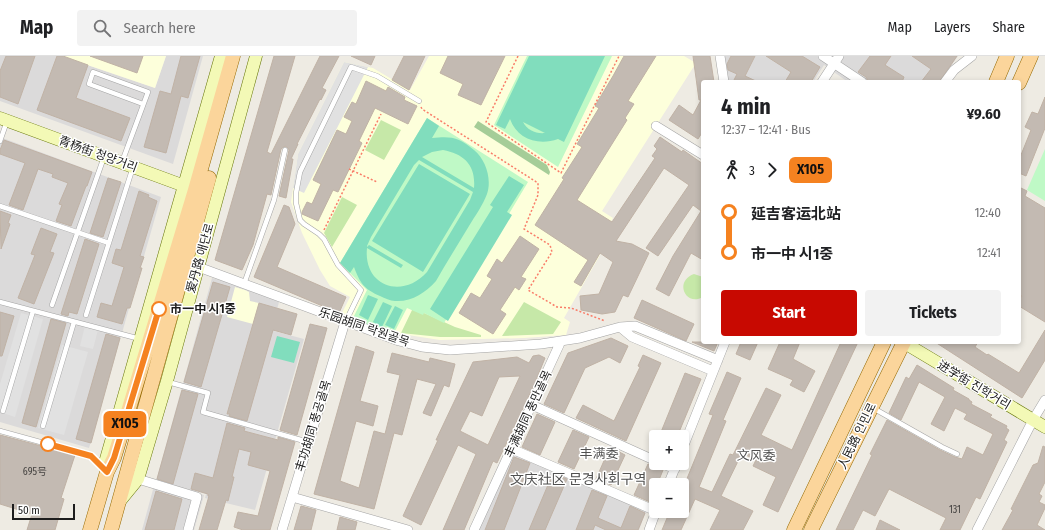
<!DOCTYPE html>
<html lang="en">
<head>
<meta charset="utf-8">
<style>
  :root { --surface:#fff; --page:#f2f2f2; --text:#202124; --muted:#757577; --line:#e0e0e0; --accent:#c80901 }
  body { margin:0; font-family:"Fira Sans Condensed","Noto Sans SC","Noto Sans KR",sans-serif; background:var(--page); color:var(--text); height:100vh; display:flex; flex-direction:column; font-size:15px; white-space:nowrap }
  * { box-sizing:border-box; margin:0 }
  p { font-size:13px; color:var(--muted) }
  .icon { flex:none; width:22px; height:22px; fill:none; stroke:currentColor; stroke-width:2; stroke-linecap:round; stroke-linejoin:round }
  .map { position:relative; flex:1; overflow:hidden }
  .side { position:absolute; left:701px; top:24px; width:320px; height:264px; display:flex; flex-direction:column; background:var(--surface); border-radius:4px; box-shadow:0 2px 6px #0003 }
  .side>* { flex:none }
  .badge { padding:0 8px; border-radius:6px; font-size:14px; line-height:26px }
  .fabs { position:absolute; left:649px; top:374px; display:grid; gap:8px }
  .fabs a { display:grid; place-items:center; width:40px; height:40px; border-radius:4px; background:var(--surface); box-shadow:0 2px 6px #0003; font-size:20px }
  .scale { position:absolute; left:12px; bottom:10px; width:63px; box-sizing:border-box; padding-left:4px; border:2px solid #1d1d1d; border-top:0; font-size:11px; line-height:14px; white-space:nowrap; color:#1d1d1d; -webkit-text-stroke:3px #fff; paint-order:stroke }
  .map>.badge { position:absolute; translate:-50% -50%; box-shadow:0 0 0 2px #fff }
  .legs { display:flex; align-items:center; gap:6px; height:44px; padding:0 20px; font-size:13px }
  .legs p { margin-inline-start:auto }
  .head { display:flex; align-items:center; justify-content:space-between; height:68px; padding:0 20px }
  h1 { font-size:22px; font-weight:700; line-height:30px }
  .cta { display:flex; gap:8px; margin-top:auto; padding:8px 20px }
  .cta a { flex:1; height:46px; border-radius:4px; background:var(--accent); color:#fff; font-size:16px; font-weight:700; line-height:46px; text-align:center }
  .cta a+a { background:var(--page); color:var(--text) }
  ul { padding:0 20px; list-style:none }
  li { display:flex; align-items:center; gap:14px; height:40px; font-size:15px }
  li i { display:grid; place-items:center; width:6px; height:100%; margin:0 5px; background:currentColor }
  li i::after { content:''; width:10px; height:10px; margin:-5px; border:3px solid; border-radius:50%; background:var(--surface) }
  li p { margin-inline-start:auto }
  li:first-child i { background:linear-gradient(#0000 50%,currentColor 0) }
  li:last-child i { background:linear-gradient(currentColor 50%,#0000 0) }
  header { display:flex; align-items:center; gap:24px; box-sizing:border-box; height:56px; padding:0 20px; background:var(--surface); border-bottom:1px solid var(--line) }
  header strong { font-size:19px }
  nav { display:flex; gap:22px; margin-inline-start:auto; font-size:14px }
  .search { width:280px; height:36px; background:var(--page); display:flex; align-items:center; gap:10px; box-sizing:border-box; padding:0 14px; border-radius:4px; color:var(--muted); font-size:15px }
  .map>svg:first-child { display:block }
  .residential { fill:#dbdada }
  .education { fill:#fdffdb }
  .grass { fill:#c6e8a8 }
  .forest { fill:#a5cd98 }
  .park { fill:#bff9c6 }
  .pitch { fill:#81ddbd; fill-rule:evenodd }
  .parking { fill:#e1e1e1 }
  .building { fill:#c3bab2; stroke:#c0b2a5; fill-rule:evenodd }
  .lines { fill:none; stroke-linecap:round; stroke-linejoin:round }
  .lane-casing { stroke:#a4a4a4; stroke-width:5.5 }
  .street-casing { stroke:#a4a4a4; stroke-width:10 }
  .secondary-casing { stroke:#637305; stroke-width:13 }
  .primary-casing { stroke:#956901; stroke-width:15 }
  .path { stroke:#f97d69; stroke-width:1.5; stroke-dasharray:2 2; stroke-linecap:butt }
  .lane { stroke:#fff; stroke-width:4.5 }
  .street { stroke:#fff; stroke-width:9 }
  .secondary { stroke:#f3f9b6; stroke-width:12 }
  .primary { stroke:#fbd59b; stroke-width:14 }
  .line-1-casing { stroke:#fff; stroke-width:9 }
  .line-1 { stroke:#f58220; stroke-width:6 }
  .stop-1-dot { fill:#fff; stroke:#f58220; stroke-width:2 }
  .labels { text-anchor:middle; dominant-baseline:central; stroke-width:3; stroke-linejoin:round; paint-order:stroke }
  .number-label { font-size:10px; fill:#464442 }
  .street-label { font-size:12px; fill:#1d1d1d; stroke:#fff }
  .stop-label { font-size:12px; font-weight:bold; fill:#1d1d1d; stroke:#fff; text-anchor:start }
  .neighbourhood-label { font-size:13px; fill:#505050; stroke:#fff }
  .quarter-label { font-size:14px; fill:#505050; stroke:#fff }
</style>
</head>
<body>
<header>
<strong>Map</strong>
<div class="search"><svg class="icon" aria-label="search" viewBox="0 0 24 24"><circle cx="10" cy="10" r="6"/><path d="M15 15l6 6"/></svg>Search here</div>
<nav><a>Map</a><a>Layers</a><a>Share</a></nav>
</header>
<div class="map">
<svg width="1045" height="474" viewBox="0 0 1045 474">
  <rect width="100%" height="100%" fill="#eeebe3"/>
  <!-- residential -->
  <path class="residential" d="M 0,0 L 61,0 L 155,32 L 166,0 L 203,0 L 173,108 L 0,45 Z
    M 723,0 L 958,0 L 940,26 L 848,26 L 824,9 L 813,26 L 727,26 Z
    M 0,81 L 161,141 L 89,392 L 0,366 Z
    M 212,222 L 246,231 L 279,246 L 272,272 L 274,275 L 304,283 L 255,454 L 205,442 L 206,438 L 156,425 Z
    M 513,397 L 646,456 L 639,474 L 479,474 Z
    M 155,426 L 204,439 L 194,474 L 142,474 Z"/>
  <!-- education -->
  <path class="education" d="M 61,0 L 166,0 L 155,32 Z
    M 429,0 L 684,0 L 696,7 L 602,155 L 613,162 L 593,194 L 600,199 L 564,262 L 570,266 L 566,279 L 524,282 L 440,284 L 395,277 L 372,270 L 342,257 L 350,241 L 330,230 L 320,214 L 302,177 L 291,146 L 298,98 L 344,6 L 373,12 L 410,34 Z
    M 235,231 L 245,234 L 249,236 L 250,245 L 259,247 L 253,268 L 227,261 Z"/>
  <!-- grass -->
  <path class="grass" d="M 381,64 L 401,74 L 384,104 L 365,94 Z
    M 342,141 L 357,149 L 332,191 L 324,177 Z
    M 694,218 L 703,221 L 703,241 C 685,251 674,225 694,218 Z
    M 524,246 L 561,266 L 553,278 L 502,280 Z
    M 413,252 L 455,271 L 481,279 L 481,281 L 440,281 L 401,277 Z"/>
  <!-- forest -->
  <path class="forest" d="M 478,65 L 547,109 L 550,116 L 549,119 L 474,71 Z"/>
  <!-- park -->
  <path class="park" d="M 527,0 L 612,0 L 558,111 L 494,69 Z
    M 427,62 L 528,126 L 444,267 L 424,257 L 423,259 L 407,252 L 394,277 L 372,270 L 353,262 L 367,234 L 340,207 Z
    M 1045,93 L 1045,145 L 1027,134 Z"/>
  <!-- pitch -->
  <path class="pitch" d="M 529,0 L 605,0 L 564,86 L 558,83 C 538,90 517,83 510,63 L 505,73 L 496,69 ZM 523,66 L 545,77 C 536,78 527,74 523,66 Z
    M 427,62 L 439,70 L 432,82 C 451,80 459,81 474,94 C 486,104 492,123 487,138 C 483,149 475,160 469,170 C 458,188 447,206 436,225 C 425,237 412,246 395,245 C 390,245 385,242 380,240 C 364,233 360,227 354,211 L 350,217 L 340,207 ZM 443,94 C 464,98 476,109 474,132 L 422,101 L 432,96 ZM 419,104 L 473,136 L 470,144 L 427,216 C 402,244 363,230 367,192 L 401,212 L 403,209 L 369,189 L 367,191 L 367,190 L 371,181 L 414,109 Z
    M 419,108 L 470,138 L 423,216 L 372,185 Z
    M 509,120 L 524,129 L 507,156 L 512,159 L 448,265 L 430,253 L 493,151 L 490,149 Z
    M 368,239 L 378,243 L 368,264 L 359,259 Z
    M 383,246 L 392,250 L 382,271 L 373,266 Z
    M 395,250 L 403,254 L 394,273 L 385,269 Z
    M 277,280 L 300,286 L 294,307 L 271,301 Z"/>
  <!-- parking -->
  <path class="parking" d="M 344,6 L 368,11 L 304,137 L 293,132 L 298,98 Z
    M 21,257 L 43,263 L 15,361 L 0,356 L 0,328 Z
    M 85,270 L 98,274 L 93,293 L 80,290 Z
    M 62,289 L 88,296 L 64,379 L 38,372 Z"/>
  <!-- building -->
  <path class="building" d="M 6,0 L 35,0 L 18,48 L 0,41 L 0,15 Z
    M 57,0 L 63,0 L 88,9 L 76,42 L 130,62 L 121,85 L 37,54 Z
    M 90,0 L 143,0 L 137,17 Z
    M 181,0 L 200,0 L 188,42 L 181,40 L 166,97 L 144,91 L 160,35 L 171,38 Z
    M 274,0 L 295,0 L 267,96 L 271,98 L 320,0 L 339,0 L 322,32 L 326,34 L 321,44 L 320,43 L 297,88 L 298,88 L 291,103 L 293,103 L 286,142 L 279,140 L 289,94 L 288,92 L 285,90 L 281,93 L 271,139 L 267,138 L 253,189 L 242,214 L 215,204 Z
    M 351,0 L 375,0 L 371,9 Z
    M 404,0 L 425,0 L 409,34 L 392,24 Z
    M 448,0 L 505,0 L 481,49 L 458,39 L 463,28 L 440,17 Z
    M 624,0 L 656,0 L 628,45 L 634,48 L 625,62 L 627,64 L 577,144 L 612,166 L 655,102 L 652,100 L 657,93 L 654,90 L 660,81 L 682,96 L 683,94 L 703,108 L 703,204 L 691,197 L 669,240 L 656,233 L 673,200 L 701,155 L 693,149 L 658,200 L 646,192 L 689,129 L 664,112 L 616,185 L 632,188 L 649,197 L 628,241 L 623,239 L 615,256 L 602,258 L 581,254 L 580,240 L 599,238 L 613,206 L 600,197 L 581,230 L 574,226 L 588,204 L 535,169 L 564,123 L 562,122 L 582,91 L 577,88 L 599,52 L 595,50 L 613,20 Z
    M 693,0 L 710,0 L 714,26 L 703,26 L 703,75 L 698,83 L 669,64 L 679,49 L 693,59 L 701,44 L 699,44 Z
    M 731,0 L 755,0 L 745,20 L 758,26 L 733,26 L 737,18 L 728,14 L 727,8 Z
    M 766,0 L 802,0 L 820,11 L 811,26 L 785,26 L 791,16 Z
    M 870,0 L 891,0 L 885,9 L 904,21 L 902,26 L 868,25 L 866,21 L 858,16 Z
    M 912,0 L 957,0 L 939,26 L 921,26 L 931,13 Z
    M 366,25 L 386,35 L 388,31 L 405,41 L 404,44 L 417,50 L 408,68 L 375,52 L 359,85 L 362,87 L 338,136 L 333,134 L 318,165 L 302,158 L 302,156 L 307,146 L 312,148 L 321,128 L 313,124 L 337,74 L 346,78 L 352,65 L 344,61 L 352,46 L 356,48 Z
    M 1045,41 L 1045,72 L 1026,120 L 1019,117 L 1019,104 L 1031,74 L 1025,71 L 1032,56 L 1038,58 Z
    M 4,84 L 92,116 L 87,130 L 86,130 L 71,170 L 56,165 L 62,149 L 59,148 L 68,127 L 52,121 L 53,118 L 38,113 L 23,154 L 9,149 L 25,107 L 0,98 L 0,94 Z
    M 108,122 L 121,126 L 103,181 L 90,177 Z
    M 1019,131 L 1027,135 L 1025,140 L 1045,152 L 1045,266 L 1019,250 L 1019,244 L 1022,240 L 1019,238 Z
    M 139,135 L 149,139 L 148,141 L 157,145 L 140,200 L 144,201 L 140,212 L 142,212 L 130,252 L 127,252 L 122,268 L 97,261 L 101,247 L 112,250 L 124,211 L 112,207 L 116,193 L 121,194 Z
    M 284,149 L 289,151 L 295,168 L 277,211 L 346,241 L 339,257 L 254,221 Z
    M 0,155 L 11,159 L 8,167 L 10,168 L 1,193 Z
    M 41,172 L 57,178 L 50,196 L 54,197 L 34,248 L 18,242 L 35,199 L 31,198 Z
    M 520,180 L 539,193 L 521,221 L 526,223 L 519,234 L 515,231 L 500,254 L 506,258 L 493,278 L 459,257 L 471,237 L 480,242 L 492,223 L 487,220 L 497,203 L 502,207 Z
    M 85,183 L 99,188 L 77,258 L 69,256 L 68,260 L 61,258 Z
    M 213,226 L 230,231 L 201,331 L 184,326 Z
    M 642,244 L 694,268 L 686,285 L 634,262 Z
    M 259,247 L 297,258 L 291,279 L 273,274 L 247,365 L 229,360 L 230,358 L 227,358 Z
    M 0,256 L 14,260 L 2,300 L 0,300 Z
    M 51,263 L 66,267 L 36,371 L 22,367 Z
    M 310,268 L 327,272 L 297,379 L 280,374 Z
    M 1045,274 L 1045,304 L 1022,342 L 935,286 L 978,286 L 975,291 L 987,299 L 988,298 L 1019,317 Z
    M 106,278 L 120,282 L 91,387 L 76,383 Z
    M 611,282 L 628,290 L 620,307 L 609,301 L 585,312 L 564,357 L 544,348 L 568,297 Z
    M 692,286 L 718,286 L 714,295 Z
    M 741,286 L 758,286 L 750,304 L 736,298 Z
    M 780,286 L 800,286 L 793,303 L 815,315 L 804,336 L 790,329 L 793,324 L 768,313 Z
    M 841,286 L 858,286 L 778,456 L 763,449 L 776,421 L 753,410 L 756,404 L 742,397 L 721,440 L 753,455 L 743,474 L 710,474 L 720,454 L 695,443 L 681,474 L 662,474 L 670,455 L 682,455 L 682,429 L 684,424 L 686,425 L 713,359 L 709,358 L 727,316 L 741,322 L 723,364 L 726,365 L 699,431 L 712,436 L 730,398 L 733,399 L 766,332 L 781,339 L 761,379 L 792,394 Z
    M 356,290 L 374,296 L 360,345 L 378,350 L 373,370 L 356,365 L 340,425 L 359,432 L 374,375 L 385,378 L 400,319 L 387,316 L 392,297 L 429,306 L 430,302 L 455,308 L 449,331 L 444,329 L 431,360 L 423,357 L 436,328 L 417,323 L 402,379 L 394,377 L 374,453 L 314,438 Z
    M 539,299 L 545,302 L 534,329 L 497,407 L 493,405 L 464,474 L 443,474 L 476,398 L 458,389 L 421,469 L 403,460 L 438,384 L 436,384 L 473,306 L 517,301 L 529,307 L 533,300 ZM 520,320 L 488,389 L 460,375 L 470,355 L 482,360 L 499,321 Z
    M 643,299 L 661,307 L 626,385 L 576,362 L 583,349 L 614,365 L 640,311 L 638,310 Z
    M 917,309 L 954,332 L 953,334 L 969,343 L 969,344 L 972,346 L 971,348 L 992,359 L 990,361 L 1007,370 L 1006,372 L 1009,374 L 1004,384 L 1007,386 L 980,443 L 976,441 L 960,474 L 940,474 L 946,462 L 889,433 L 875,460 L 863,454 L 853,474 L 836,474 L 872,399 L 870,398 L 887,364 L 940,394 L 955,401 L 962,403 L 967,391 L 983,399 L 993,378 L 964,363 L 967,358 L 955,352 L 944,375 L 931,368 L 945,341 L 919,326 L 901,364 L 889,357 L 906,321 L 909,323 Z
    M 685,317 L 701,323 L 677,381 L 659,381 Z
    M 182,334 L 198,338 L 173,428 L 157,423 Z
    M 537,358 L 555,366 L 540,399 L 522,391 Z
    M 227,367 L 245,372 L 244,375 L 278,384 L 278,381 L 295,386 L 270,474 L 243,474 L 234,471 L 238,456 L 258,460 L 270,415 L 248,409 L 251,396 L 239,393 L 232,421 L 234,421 L 228,445 L 226,444 L 217,474 L 199,474 L 209,440 L 208,440 L 208,438 L 191,433 L 195,417 L 213,422 Z
    M 573,374 L 589,381 L 574,413 L 558,406 Z
    M 0,379 L 75,399 L 61,442 L 64,443 L 55,474 L 27,474 L 32,458 L 0,448 Z
    M 1043,390 L 1045,391 L 1045,426 L 1039,438 L 1042,440 L 1039,446 L 1045,449 L 1045,452 L 1037,469 L 1045,474 L 1002,474 L 1013,454 L 1011,453 L 1033,409 L 1038,407 Z
    M 610,391 L 625,399 L 611,429 L 596,423 Z
    M 514,401 L 530,407 L 504,474 L 485,474 Z
    M 648,408 L 663,414 L 650,446 L 634,439 Z
    M 553,417 L 567,423 L 545,474 L 529,474 Z
    M 592,434 L 607,440 L 598,462 L 621,472 L 630,450 L 645,457 L 638,474 L 606,474 L 595,469 L 593,474 L 576,474 Z
    M 156,435 L 182,443 L 174,474 L 145,474 Z
    M 301,450 L 316,454 L 311,474 L 294,474 Z
    M 340,461 L 357,466 L 355,474 L 337,474 Z
    M 880,464 L 900,474 L 876,474 Z"/>
  <g class="lines">
    <!-- lane casing -->
    <g class="lane-casing">
      <path id="lane" d="M 0,85 L 7,65
        M 122,106 L 148,36 L 93,16 L 89,28 L 143,48
        M 0,150 L 109,187
        M 244,228 L 274,144 L 285,94
        M 0,246 L 140,283
        M 52,249 L 104,101
        M 86,259 L 133,111
        M 346,265 L 361,234 L 338,209 L 324,183 L 319,178 L 304,168 L 300,164 L 296,147 L 296,137 L 300,116 L 351,11 L 377,20 L 419,45
        M 168,326 L 208,337 L 203,356 L 308,386
        M 873,352 L 942,391 L 957,398
        M 3,355 L 33,255
        M 43,370 L 74,266
        M 0,375 L 91,400 L 105,414"/>
    </g>
    <!-- street casing -->
    <g class="street-casing">
      <path id="street" d="M 720,0 L 724,26
        M 823,0 L 862,26
        M 822,26 L 839,0
        M 945,26 L 954,14 L 972,0
        M 656,70 L 703,99
        M 193,209 L 399,285 L 422,291 L 450,294 L 541,288 L 580,282 L 620,271 L 635,270 L 718,304
        M 620,271 L 632,281 L 713,315
        M 532,349 L 656,405
        M 512,393 L 656,455
        M 682,394 L 725,286
        M 661,407 L 675,413
        M 138,423 L 197,441 L 188,474
        M 668,429 L 677,407
        M 292,441 L 408,474
        M 282,474 L 345,266
        M 474,474 L 561,285
        M 649,474 L 656,455
        M 977,474 L 1033,364 L 1045,344"/>
    </g>
    <!-- secondary casing -->
    <g class="secondary-casing">
      <path id="secondary" d="M 0,62 L 190,132
        M 903,286 L 1045,371
        M 107,416 L 106,403 L 221,0
        M 120,445 L 138,423 L 167,325 L 256,0"/>
    </g>
    <!-- primary casing -->
    <g class="primary-casing">
      <path id="primary" d="M 996,26 L 1007,0
        M 1019,27 L 1031,0
        M 90,474 L 107,416 L 114,402 L 195,134 L 233,0
        M 111,474 L 209,122
        M 794,474 L 884,286
        M 811,474 L 904,286"/>
    </g>
    <!-- path -->
    <path class="path" d="M 518,0 L 486,66 L 561,117 L 619,0
      M 421,51 L 422,53 L 538,127 L 538,139 L 524,173 L 550,189 L 552,196 L 528,234 L 557,251 L 571,252 L 605,265
      M 349,113 L 377,126
      M 324,174 L 381,58"/>
    <!-- lane -->
    <use href="#lane" class="lane"/>
    <!-- street -->
    <use href="#street" class="street"/>
    <!-- secondary -->
    <use href="#secondary" class="secondary"/>
    <!-- primary -->
    <use href="#primary" class="primary"/>
  </g>
  <g class="lines">
    <!-- line-1 casing -->
    <g class="line-1-casing">
      <path id="line-1" d="M 48,388 L 91,400 L 107,416 L 114,402 L 159,253"/>
    </g>
    <!-- line-1 -->
    <use href="#line-1" class="line-1"/>
  </g>
  <!-- markers -->
  <g class="stop-1-dot">
    <circle cx="159" cy="253" r="7"/>
    <circle cx="48" cy="388" r="7"/>
  </g>
  <g class="labels">
    <!-- number labels -->
    <g class="number-label">
      <text x="35" y="416">695号</text>
      <text x="955" y="454">131</text>
    </g>
    <!-- street labels -->
    <g class="street-label">
      <text transform="translate(98 98) rotate(20)">青杨街 청양거리</text>
      <text transform="translate(200 202) rotate(-74)">爱丹路 애단로</text>
      <text transform="translate(364 271) rotate(19)">乐园胡同 락원골목</text>
      <text transform="translate(974 329) rotate(31)">进学街 진학거리</text>
      <text transform="translate(528 358) rotate(-65)">丰满胡同 풍만골목</text>
      <text transform="translate(313 370) rotate(-73)">丰功胡同 풍공골목</text>
      <text transform="translate(857 380) rotate(-64)">人民路 인민로</text>
    </g>
    <!-- stop labels -->
    <g class="stop-label">
      <text x="170" y="253">市一中 시1중</text>
    </g>
    <!-- neighbourhood labels -->
    <g class="neighbourhood-label">
      <text x="599" y="397">丰满委</text>
      <text x="756" y="399">文风委</text>
    </g>
    <!-- quarter labels -->
    <g class="quarter-label">
      <text x="578" y="423">文庆社区 문경사회구역</text>
    </g>
  </g>
</svg>
<div class="fabs">
<a>+</a>
<a>−</a>
</div>
<div class="scale">50 m</div>
<b class="badge" style="left:125px;top:368px;background:#f58220;color:#111">X105</b>
<section class="side">
<div class="head"><div><h1>4 min</h1><p>12:37 – 12:41 · Bus</p></div><b>¥9.60</b></div>
<div class="legs"><svg class="icon" aria-label="walk" viewBox="0 0 24 24"><circle cx="13" cy="4" r="2"/><path d="M13 8l-2 6 4 7M11 14l-3 7M7 12l3-4h3l4 4"/></svg>3<svg class="icon" aria-label="forward" viewBox="0 0 24 24"><path d="M9 5l7 7-7 7"/></svg><b class="badge" style="background:#f58220;color:#111">X105</b></div>
<ul>
<li><i style="color:#f58220"></i><b>延吉客运北站</b><p>12:40</p></li>
<li><i style="color:#f58220"></i><b>市一中 시1중</b><p>12:41</p></li>
</ul>
<div class="cta"><a>Start</a><a>Tickets</a></div>
</section>
</div>
</body>
</html>
